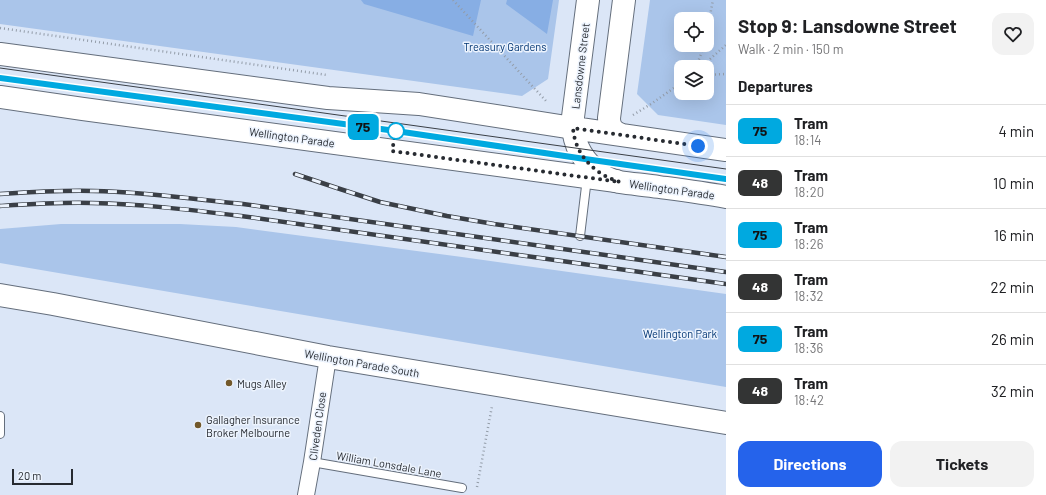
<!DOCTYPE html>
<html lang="en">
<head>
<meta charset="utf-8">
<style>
  :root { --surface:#fff; --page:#f2f2f2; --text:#202124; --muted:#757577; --line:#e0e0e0; --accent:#2563eb }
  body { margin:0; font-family:Barlow,sans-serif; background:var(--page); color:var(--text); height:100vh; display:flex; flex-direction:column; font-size:15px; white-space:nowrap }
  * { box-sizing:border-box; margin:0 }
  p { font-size:13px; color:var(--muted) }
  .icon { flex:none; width:22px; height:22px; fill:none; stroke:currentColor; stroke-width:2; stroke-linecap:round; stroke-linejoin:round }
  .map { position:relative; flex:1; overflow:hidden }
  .details { display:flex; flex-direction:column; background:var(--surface); width:320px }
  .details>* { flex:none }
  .badge { padding:0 8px; border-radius:6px; font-size:14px; line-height:26px }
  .buttons { position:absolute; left:674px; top:12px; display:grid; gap:8px }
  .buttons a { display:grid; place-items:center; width:40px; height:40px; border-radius:8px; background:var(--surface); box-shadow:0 4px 16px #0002; font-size:20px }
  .scale { position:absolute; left:12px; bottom:10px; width:61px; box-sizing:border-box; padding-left:4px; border:2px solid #272b31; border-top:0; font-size:11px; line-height:14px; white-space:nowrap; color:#272b31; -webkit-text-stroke:3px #ecf3fd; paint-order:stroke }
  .you { position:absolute; width:20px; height:20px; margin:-10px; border:3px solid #fff; border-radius:50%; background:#1a73e8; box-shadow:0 0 0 6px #1a73e833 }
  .map>.badge { position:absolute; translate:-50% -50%; box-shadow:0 0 0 2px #fff }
  h2 { padding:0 12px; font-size:15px; line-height:36px }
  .round { display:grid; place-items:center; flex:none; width:42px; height:42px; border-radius:12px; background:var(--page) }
  .headline { display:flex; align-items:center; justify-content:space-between; height:68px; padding:0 12px }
  h1 { font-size:19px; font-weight:700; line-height:30px }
  .cta { display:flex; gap:8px; margin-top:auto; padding:8px 12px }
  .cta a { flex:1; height:46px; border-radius:12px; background:var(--accent); color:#fff; font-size:16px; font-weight:700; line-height:46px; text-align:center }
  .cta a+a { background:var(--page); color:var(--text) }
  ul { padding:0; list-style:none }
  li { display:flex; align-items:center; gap:12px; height:52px; padding:0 12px; border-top:1px solid var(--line) }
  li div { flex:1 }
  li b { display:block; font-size:15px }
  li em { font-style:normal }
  li .badge { min-width:44px; font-weight:700; text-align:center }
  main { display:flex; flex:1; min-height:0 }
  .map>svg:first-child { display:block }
  .green { fill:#aac5ea; fill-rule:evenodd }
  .forest { fill:#87aee4 }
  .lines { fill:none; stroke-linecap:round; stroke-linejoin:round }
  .lane-casing { stroke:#646e7c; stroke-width:10 }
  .street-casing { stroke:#646e7c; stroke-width:18 }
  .secondary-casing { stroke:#646e7c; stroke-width:24 }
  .primary-casing { stroke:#646e7c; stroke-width:24 }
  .path { stroke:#939ca8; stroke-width:2.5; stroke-dasharray:1 3; stroke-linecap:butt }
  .lane { stroke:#fff; stroke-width:8 }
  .street { stroke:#fff; stroke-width:16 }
  .secondary { stroke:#fff; stroke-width:22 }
  .primary { stroke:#fff; stroke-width:22 }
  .tram { stroke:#3a3f46; stroke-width:1 }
  .rail-casing { stroke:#3a3f46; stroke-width:4.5 }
  .rail { stroke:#ecf3fd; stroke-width:3; stroke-dasharray:9; stroke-linecap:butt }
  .line-casing { stroke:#fff; stroke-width:9 }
  .line { stroke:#00a9e0; stroke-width:6 }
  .walk { stroke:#272b31; stroke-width:4; stroke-dasharray:0 7.2 }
  .stop-dot { fill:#fff; stroke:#00a9e0; stroke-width:2 }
  .poi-dot { fill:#72582a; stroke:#ecf3fd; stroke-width:1.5 }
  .labels { text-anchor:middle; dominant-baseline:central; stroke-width:3; stroke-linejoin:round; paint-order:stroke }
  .park-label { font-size:11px; fill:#003573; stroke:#ecf3fd }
  .street-label { font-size:11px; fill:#272b31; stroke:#ecf3fd }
  .poi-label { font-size:11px; fill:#272b31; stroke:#ecf3fd; text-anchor:start }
</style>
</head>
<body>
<main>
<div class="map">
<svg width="726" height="495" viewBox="0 0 726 495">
  <rect width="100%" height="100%" fill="#dbe6f7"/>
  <!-- green -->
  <path class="green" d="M 0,0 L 559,0 L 548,79 L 522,96 L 0,24 Z
    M 650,0 L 726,0 L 726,125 L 658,115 L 637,94 ZM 681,19 L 707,19 L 707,45 L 681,45 ZM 681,67 L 707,67 L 707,93 L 681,93 Z
    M 61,224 L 180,224 L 236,227 L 462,257 L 726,294 L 726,387 L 0,263 L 0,229 Z"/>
  <!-- forest -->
  <path class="forest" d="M 361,0 L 481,0 L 473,36 L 364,4 Z
    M 507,0 L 553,0 L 547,34 L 506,4 Z"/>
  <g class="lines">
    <!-- lane casing -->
    <g class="lane-casing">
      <path id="lane" d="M 580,236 L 587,178
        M 0,416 L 0,434
        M 312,462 L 462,488"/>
    </g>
    <!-- street casing -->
    <g class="street-casing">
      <path id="street" d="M 306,495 L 312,462 L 328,357"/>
    </g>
    <!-- secondary casing -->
    <g class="secondary-casing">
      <path id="secondary" d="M 0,54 L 328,98 L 419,104 L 573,128
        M 0,97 L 83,109 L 616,181
        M 0,295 L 53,304 L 328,357 L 726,423"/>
    </g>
    <!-- primary casing -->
    <g class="primary-casing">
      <path id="primary" d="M 588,0 L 573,117 C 573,125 573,132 575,139 C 580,159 599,178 619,182 C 632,184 646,185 659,187 C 681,190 704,193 726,197
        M 573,128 L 726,150
        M 622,135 C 613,132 609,127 609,118 L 624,0"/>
    </g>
    <!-- path -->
    <path class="path" d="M 453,0 L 547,102
      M 0,28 L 327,75
      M 707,31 L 713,0
      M 696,67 L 701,54 L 703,45
      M 701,67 L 726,45
      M 707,75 L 726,74
      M 633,115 L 651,104 L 681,83
      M 477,487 L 492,406"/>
    <!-- lane -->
    <use href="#lane" class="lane"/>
    <!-- street -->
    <use href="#street" class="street"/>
    <!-- secondary -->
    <use href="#secondary" class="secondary"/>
    <!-- primary -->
    <use href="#primary" class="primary"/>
    <!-- tram -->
    <path class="tram" d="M 0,68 L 726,169
      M 0,78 L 396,131 L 585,159 L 726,179"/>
    <!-- rail casing -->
    <g class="rail-casing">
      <path id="rail" d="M 295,174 L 337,188 L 380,202 L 447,216 L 494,224 L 726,257
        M 0,194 C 31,192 63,190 94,191 C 144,192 193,199 243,204 L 726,272
        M 0,206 C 31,204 61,202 92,203 C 142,204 192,210 241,216 L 726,284"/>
    </g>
    <!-- rail -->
    <use href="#rail" class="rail"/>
  </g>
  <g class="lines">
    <!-- line casing -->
    <g class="line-casing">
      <path id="line" d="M 0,78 L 396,131 L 585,159 L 726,179"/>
    </g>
    <!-- line -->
    <use href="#line" class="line"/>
    <!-- walk -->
    <path class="walk" d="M 396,131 L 392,151 L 620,182 C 594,174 575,155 573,128 L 698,146"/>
  </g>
  <!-- markers -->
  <circle class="stop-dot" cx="396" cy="131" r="8"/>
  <g class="poi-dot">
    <circle cx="229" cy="383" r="4"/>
    <circle cx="198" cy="425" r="4"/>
  </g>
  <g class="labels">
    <!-- park labels -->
    <g class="park-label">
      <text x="505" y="46">Treasury Gardens</text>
      <text x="680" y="333">Wellington Park</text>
    </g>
    <!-- street labels -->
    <g class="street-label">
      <text transform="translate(580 66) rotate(-83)">Lansdowne Street</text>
      <text transform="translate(292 137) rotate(8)">Wellington Parade</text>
      <text transform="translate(672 189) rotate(8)">Wellington Parade</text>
      <text transform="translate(362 363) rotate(10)">Wellington Parade South</text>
      <text transform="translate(317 426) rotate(-82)">Cliveden Close</text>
      <text transform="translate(389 464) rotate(10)">William Lonsdale Lane</text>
    </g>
    <!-- poi labels -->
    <g class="poi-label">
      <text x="237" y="383">Mugs Alley</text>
      <text x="206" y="419">Gallagher Insurance<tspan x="206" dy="13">Broker Melbourne</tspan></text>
    </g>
  </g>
</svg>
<div class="buttons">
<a><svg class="icon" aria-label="locate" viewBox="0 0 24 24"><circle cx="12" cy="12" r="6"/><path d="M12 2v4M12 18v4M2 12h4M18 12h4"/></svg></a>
<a><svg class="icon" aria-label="layers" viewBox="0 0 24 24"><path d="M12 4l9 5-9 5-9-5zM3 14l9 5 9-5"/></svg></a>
</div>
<div class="scale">20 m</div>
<div class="you" style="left:698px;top:146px"></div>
<b class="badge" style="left:363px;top:127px;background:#00a9e0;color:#111">75</b>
</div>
<section class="details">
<div class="headline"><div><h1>Stop 9: Lansdowne Street</h1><p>Walk · 2 min · 150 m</p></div><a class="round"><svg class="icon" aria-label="heart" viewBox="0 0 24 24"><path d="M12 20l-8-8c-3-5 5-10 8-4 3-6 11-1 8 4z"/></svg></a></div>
<h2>Departures</h2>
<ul>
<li><span class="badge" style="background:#00a9e0;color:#111">75</span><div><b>Tram</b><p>18:14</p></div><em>4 min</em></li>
<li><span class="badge" style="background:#333434;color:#fff">48</span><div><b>Tram</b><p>18:20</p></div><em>10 min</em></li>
<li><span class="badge" style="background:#00a9e0;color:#111">75</span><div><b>Tram</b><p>18:26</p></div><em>16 min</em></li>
<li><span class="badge" style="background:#333434;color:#fff">48</span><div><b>Tram</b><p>18:32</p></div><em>22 min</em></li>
<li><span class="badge" style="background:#00a9e0;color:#111">75</span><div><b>Tram</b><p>18:36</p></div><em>26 min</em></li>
<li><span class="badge" style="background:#333434;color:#fff">48</span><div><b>Tram</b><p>18:42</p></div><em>32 min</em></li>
</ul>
<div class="cta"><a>Directions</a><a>Tickets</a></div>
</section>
</main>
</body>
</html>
